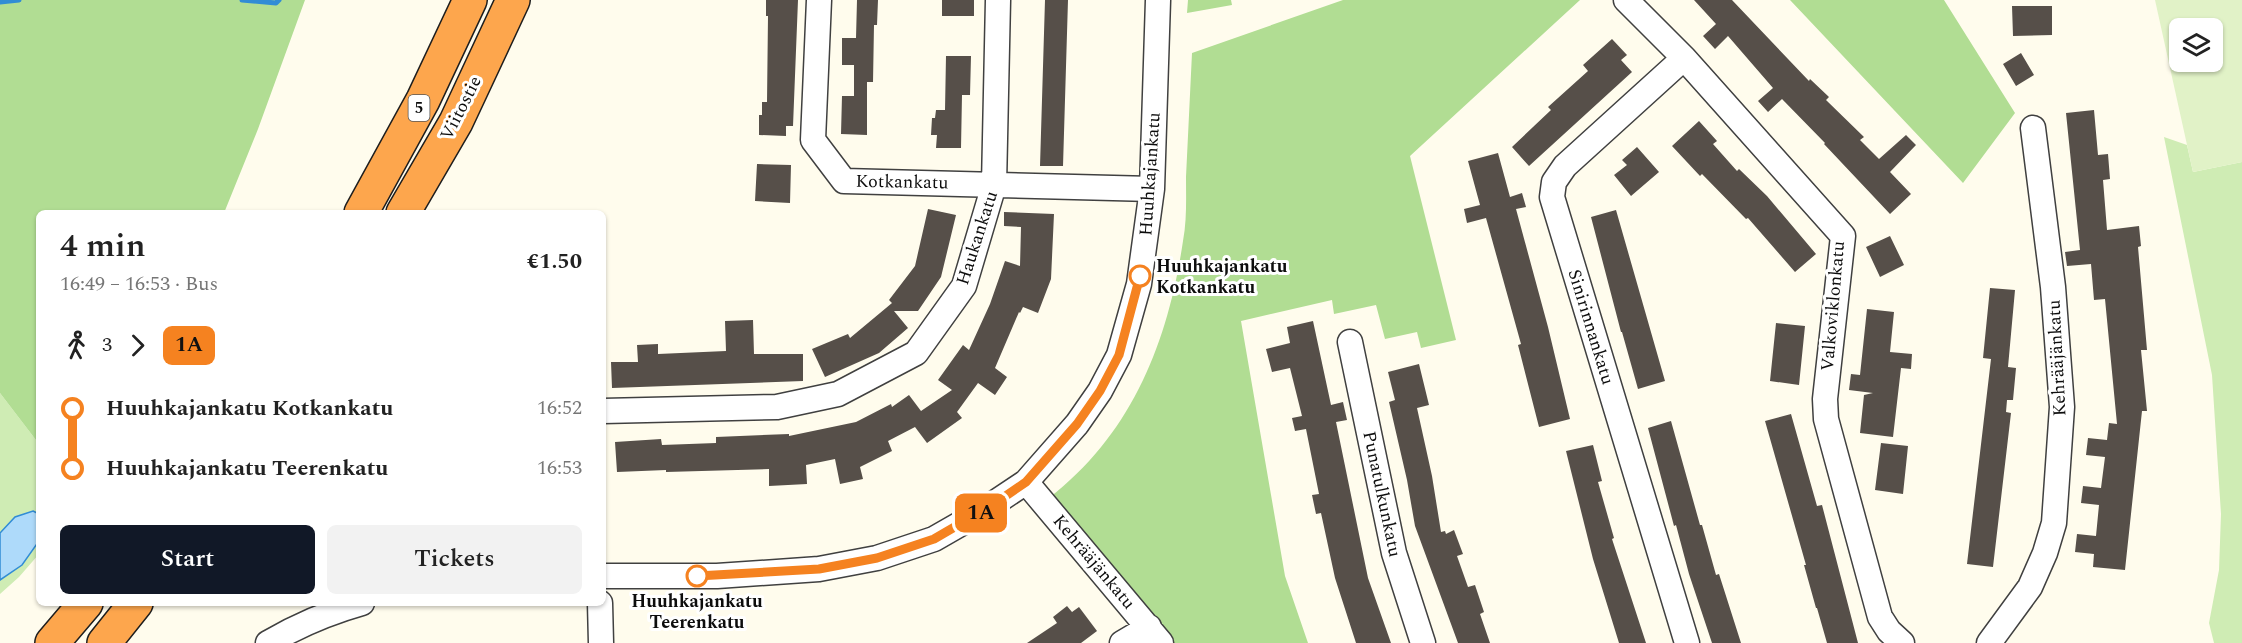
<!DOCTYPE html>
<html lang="en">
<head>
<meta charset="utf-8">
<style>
  :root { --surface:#fff; --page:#f2f2f2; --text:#222; --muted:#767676; --accent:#111827 }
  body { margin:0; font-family:Spectral,serif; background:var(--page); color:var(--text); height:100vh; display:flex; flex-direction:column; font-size:22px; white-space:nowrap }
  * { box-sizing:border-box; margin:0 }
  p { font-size:20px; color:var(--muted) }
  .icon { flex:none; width:33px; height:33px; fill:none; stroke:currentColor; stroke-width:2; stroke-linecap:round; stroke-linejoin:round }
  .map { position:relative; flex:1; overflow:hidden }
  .side { position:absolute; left:36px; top:210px; width:570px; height:396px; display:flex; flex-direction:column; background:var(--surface); border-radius:9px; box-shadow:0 2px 4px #0004 }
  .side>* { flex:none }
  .badge { padding:0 12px; border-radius:9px; font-size:21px; line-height:39px }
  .tools { position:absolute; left:2169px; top:18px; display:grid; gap:12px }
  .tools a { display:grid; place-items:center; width:54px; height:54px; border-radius:9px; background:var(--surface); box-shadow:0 2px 4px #0004; font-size:30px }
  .map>.badge { position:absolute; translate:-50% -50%; box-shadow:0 0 0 3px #fff }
  .legs { display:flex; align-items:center; gap:9px; height:66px; padding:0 24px; font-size:20px }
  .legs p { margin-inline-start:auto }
  .summary { display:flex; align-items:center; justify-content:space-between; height:102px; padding:0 24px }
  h1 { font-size:33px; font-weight:600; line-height:45px }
  .action { display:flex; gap:12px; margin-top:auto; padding:12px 24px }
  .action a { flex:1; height:69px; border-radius:9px; background:var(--accent); color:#fff; font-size:24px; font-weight:600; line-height:69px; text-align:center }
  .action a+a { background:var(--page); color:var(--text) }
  ul { padding:0 24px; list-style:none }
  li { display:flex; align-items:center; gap:21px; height:60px; font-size:22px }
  li i { display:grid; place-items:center; width:9px; height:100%; margin:0 8px; background:currentColor }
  li i::after { content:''; width:15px; height:15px; margin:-8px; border:4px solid; border-radius:50%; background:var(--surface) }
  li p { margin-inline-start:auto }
  li:first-child i { background:linear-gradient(#0000 50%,currentColor 0) }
  li:last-child i { background:linear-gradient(currentColor 50%,#0000 0) }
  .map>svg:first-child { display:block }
  .green { fill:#cfecb4 }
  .forest { fill:#b1dd93 }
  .pitch { fill:#e1f2c7; fill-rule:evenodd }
  .water { fill:#aedafa; stroke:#318cd5; stroke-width:1.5 }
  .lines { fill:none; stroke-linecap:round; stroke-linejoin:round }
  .stream { stroke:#318cd5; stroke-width:5 }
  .building { fill:#564f49 }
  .minor-casing { stroke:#404040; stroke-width:27 }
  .highway-casing { stroke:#1e1e1e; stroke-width:36 }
  .minor { stroke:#fff; stroke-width:24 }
  .highway { stroke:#fda64d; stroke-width:33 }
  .line-1-casing { stroke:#fff; stroke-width:14 }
  .line-1 { stroke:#f58220; stroke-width:9 }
  .stop-1-dot { fill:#fff; stroke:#f58220; stroke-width:3 }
  .labels { text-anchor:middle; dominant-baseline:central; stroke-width:6; stroke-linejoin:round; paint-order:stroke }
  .shield { fill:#fff; stroke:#565656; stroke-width:1.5 }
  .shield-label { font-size:16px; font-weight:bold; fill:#0d0d0d }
  .street-label { font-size:18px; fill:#0d0d0d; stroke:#fff }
  .stop-label { font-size:18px; font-weight:bold; fill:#0d0d0d; stroke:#fff; text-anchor:start }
</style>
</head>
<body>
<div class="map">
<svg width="2242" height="643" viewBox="0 0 2242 643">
  <rect width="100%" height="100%" fill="#fffced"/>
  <!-- green -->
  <path class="green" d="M 2164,137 L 2187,145 L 2193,172 L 2242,162 L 2242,643 L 2214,643 L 2209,623 L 2219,570 L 2221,514 L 2212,375 Z
    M 0,393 L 39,444 L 39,554 L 19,577 L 0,594 Z"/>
  <!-- forest -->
  <path class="forest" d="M 0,0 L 305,0 L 258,129 L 224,213 L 39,213 L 39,444 L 0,393 Z
    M 1188,0 L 1231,0 L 1232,5 L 1187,13 Z
    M 1343,0 L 1580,0 L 1410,156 L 1456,340 L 1421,348 L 1417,332 L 1385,339 L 1376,305 L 1334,314 L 1332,300 L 1241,321 L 1285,576 L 1308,643 L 1169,643 L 1049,498 C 1132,434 1168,342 1183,241 C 1187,220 1186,198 1186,177 C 1188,136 1190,94 1192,53 Z
    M 1790,0 L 1944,0 L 2015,113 L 1963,183 Z"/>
  <!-- pitch -->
  <path class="pitch" d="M 2155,0 L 2242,0 L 2242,162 L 2193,172 ZM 2180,28 L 2212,28 L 2212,62 L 2180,62 Z"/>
  <!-- water -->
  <path class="water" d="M 33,511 L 39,514 L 39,541 L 22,565 L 0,580 L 0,533 L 15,517 Z"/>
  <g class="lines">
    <!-- stream -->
    <path class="stream" d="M 242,0 L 276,3 L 279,0
      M 0,2 L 19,0"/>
  </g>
  <!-- building -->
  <path class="building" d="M 766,0 L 798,0 L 793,126 L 786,126 L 786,136 L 759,135 L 759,115 L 762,115 L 762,102 L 767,102 L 768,16 L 766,16 Z
    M 857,0 L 878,0 L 877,25 L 874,25 L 873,82 L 867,82 L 867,135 L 841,134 L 842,96 L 854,96 L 854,65 L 842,65 L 842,38 L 856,38 Z
    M 942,0 L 974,0 L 974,16 L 942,16 Z
    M 1045,0 L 1068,0 L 1063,166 L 1040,166 Z
    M 1694,0 L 1732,0 L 1809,81 L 1810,79 L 1829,97 L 1826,100 L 1864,137 L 1860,140 L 1879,159 L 1906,135 L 1916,145 L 1890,172 L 1911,194 L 1890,214 L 1824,144 L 1825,143 L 1782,99 L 1768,112 L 1758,101 L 1773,88 L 1728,36 L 1715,49 L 1703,36 L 1716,24 Z
    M 2012,6 L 2052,6 L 2052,35 L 2013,36 Z
    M 1612,39 L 1627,55 L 1621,60 L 1632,72 L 1529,166 L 1512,147 L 1551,110 L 1548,107 L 1588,71 L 1583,65 Z
    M 2021,53 L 2034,75 L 2016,86 L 2003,64 Z
    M 946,56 L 971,56 L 970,95 L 962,95 L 961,148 L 936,148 L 937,135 L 931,135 L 932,118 L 935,118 L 936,110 L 945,110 Z
    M 2094,110 L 2098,155 L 2108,154 L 2110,179 L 2103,180 L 2107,230 L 2139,226 L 2141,246 L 2138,247 L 2147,350 L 2141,350 L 2147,411 L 2142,411 L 2125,570 L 2093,567 L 2094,554 L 2075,552 L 2077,534 L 2096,536 L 2099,505 L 2081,503 L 2083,486 L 2101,488 L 2105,457 L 2086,455 L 2088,438 L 2107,440 L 2109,423 L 2117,424 L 2105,299 L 2094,300 L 2091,264 L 2067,266 L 2065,252 L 2080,250 L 2066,113 Z
    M 1699,121 L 1717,141 L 1713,144 L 1737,171 L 1739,169 L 1767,196 L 1816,254 L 1795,272 L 1748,218 L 1746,219 L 1702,174 L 1700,176 L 1672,146 Z
    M 1637,147 L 1659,172 L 1631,196 L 1614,175 L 1627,165 L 1622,160 Z
    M 1498,153 L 1510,197 L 1522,193 L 1526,207 L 1516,209 L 1548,327 L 1570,419 L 1539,427 L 1518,345 L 1521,344 L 1486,218 L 1467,223 L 1464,209 L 1480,205 L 1468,161 Z
    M 757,164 L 791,165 L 790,203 L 755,201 Z
    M 928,209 L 956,215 L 941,277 L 918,311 L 894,311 L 908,328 L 879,353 L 825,377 L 812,349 L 848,334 L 850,338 L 892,303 L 889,300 L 915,266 Z
    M 1616,210 L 1665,381 L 1638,389 L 1622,332 L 1621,332 L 1591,217 Z
    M 1004,212 L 1054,214 L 1051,279 L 1038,313 L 1023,307 L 1020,313 L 1019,312 L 995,368 L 1007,377 L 995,395 L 978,383 L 957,412 L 962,418 L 927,443 L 915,427 L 888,441 L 892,451 L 860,467 L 863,479 L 840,484 L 835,459 L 806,465 L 807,484 L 769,486 L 769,469 L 666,472 L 666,470 L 617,472 L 615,442 L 661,439 L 662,445 L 716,443 L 716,437 L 789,434 L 789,436 L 856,422 L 891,404 L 892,407 L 909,395 L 921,411 L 952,390 L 938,380 L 963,345 L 969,350 L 990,304 L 1005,261 L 1020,266 L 1021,227 L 1004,226 Z
    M 1890,236 L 1904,265 L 1880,277 L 1866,247 Z
    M 1990,288 L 2015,290 L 2008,367 L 2016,368 L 2013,400 L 2007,400 L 2006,412 L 2011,413 L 1993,567 L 1967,564 L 1991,359 L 1983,358 Z
    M 1867,309 L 1894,312 L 1890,352 L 1912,354 L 1911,369 L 1901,368 L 1893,437 L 1860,433 L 1864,395 L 1873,393 L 1849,390 L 1851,374 L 1860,375 Z
    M 753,320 L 754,354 L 803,354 L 803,381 L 612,388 L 611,362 L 638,362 L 637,345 L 658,344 L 658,354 L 726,351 L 725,321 Z
    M 1313,321 L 1331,405 L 1343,402 L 1347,420 L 1336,422 L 1368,578 L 1391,643 L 1356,643 L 1335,578 L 1321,513 L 1316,514 L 1312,495 L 1319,494 L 1306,429 L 1295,431 L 1292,418 L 1302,416 L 1290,368 L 1272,372 L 1266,349 L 1290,343 L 1287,327 Z
    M 1776,323 L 1805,326 L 1799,385 L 1770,381 Z
    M 1419,364 L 1429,405 L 1417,408 L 1432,476 L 1441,532 L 1445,531 L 1446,534 L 1454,530 L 1463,554 L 1457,556 L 1468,587 L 1475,585 L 1484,612 L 1480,614 L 1490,643 L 1458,643 L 1415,526 L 1407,480 L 1389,402 L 1395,400 L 1388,372 Z
    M 1791,414 L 1817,506 L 1822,505 L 1858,643 L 1827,643 L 1817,608 L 1816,608 L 1804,565 L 1806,565 L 1765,421 Z
    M 1671,421 L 1700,525 L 1702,525 L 1716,575 L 1719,574 L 1741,643 L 1712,643 L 1689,574 L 1676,525 L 1674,526 L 1648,428 Z
    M 1881,443 L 1908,446 L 1903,494 L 1875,490 Z
    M 1593,445 L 1602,481 L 1598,482 L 1614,538 L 1612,539 L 1646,643 L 1619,643 L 1593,559 L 1566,451 Z
    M 1067,606 L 1072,612 L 1079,607 L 1097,631 L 1081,643 L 1027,643 L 1057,623 L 1053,617 Z"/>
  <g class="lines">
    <!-- minor casing -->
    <g class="minor-casing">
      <path id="minor" d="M 819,0 L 813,140 L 844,181 L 1152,189
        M 1626,0 L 1684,58 L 1843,236 L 1825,399 L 1826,419 L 1880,617 L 1889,631 L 1902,643
        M 1684,58 L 1565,166 L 1554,182 L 1552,197 L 1687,643
        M 1350,342 L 1394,553 L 1423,643
        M 603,411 L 777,407 L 838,394 L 916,353 L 964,286 L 994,185 L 998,0
        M 1026,482 L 1161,643
        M 603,576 L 717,576 L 819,569 L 877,558 L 934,539 L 981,512 L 1026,482 L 1077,424 L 1100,391 L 1119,355 L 1139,284 L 1152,189 L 1158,0
        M 600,603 L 601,643
        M 268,643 C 297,626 330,612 362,603
        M 1122,643 L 1149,627
        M 1989,643 L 2030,587 L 2045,553 L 2054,523 L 2062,407 L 2053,287 L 2033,128"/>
    </g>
    <!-- highway casing -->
    <g class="highway-casing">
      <path id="highway" d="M 361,213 L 423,100 L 470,0
        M 403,213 L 456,122 L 513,0
        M 52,643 L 86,603
        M 104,643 L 136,603"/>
    </g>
    <!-- minor -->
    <use href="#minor" class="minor"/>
    <!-- highway -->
    <use href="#highway" class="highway"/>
  </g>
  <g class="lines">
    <!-- line-1 casing -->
    <g class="line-1-casing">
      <path id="line-1" d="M 697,576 L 819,569 L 877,558 L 934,539 L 994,504 L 1026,482 L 1077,424 L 1100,391 L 1119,355 L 1140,276"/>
    </g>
    <!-- line-1 -->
    <use href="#line-1" class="line-1"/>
  </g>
  <!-- markers -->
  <g class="stop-1-dot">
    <circle cx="1140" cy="276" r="10"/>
    <circle cx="697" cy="576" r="10"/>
  </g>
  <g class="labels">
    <!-- shield labels -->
    <rect class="shield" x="408.5" y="95" width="21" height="26" rx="4.5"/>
    <g class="shield-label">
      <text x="419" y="108">5</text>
    </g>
    <!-- street labels -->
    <g class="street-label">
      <text transform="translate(461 108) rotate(-63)">Viitostie</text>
      <text transform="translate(1150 174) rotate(-86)">Huuhkajankatu</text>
      <text transform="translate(902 182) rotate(1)">Kotkankatu</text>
      <text transform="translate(977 238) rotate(-72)">Haukankatu</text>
      <text transform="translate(1833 306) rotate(-85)">Valkoviklonkatu</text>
      <text transform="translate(1591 327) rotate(73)">Sinirinnankatu</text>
      <text transform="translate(2057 358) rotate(-93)">Kehrääjänkatu</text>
      <text transform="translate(1382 494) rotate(78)">Punatulkunkatu</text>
      <text transform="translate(1094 562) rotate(50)">Kehrääjänkatu</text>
    </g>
    <!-- stop labels -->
    <g class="stop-label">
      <text x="1156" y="266">Huuhkajankatu<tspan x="1156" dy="21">Kotkankatu</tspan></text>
      <text x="697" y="601" text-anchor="middle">Huuhkajankatu<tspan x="697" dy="21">Teerenkatu</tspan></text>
    </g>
  </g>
</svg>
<div class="tools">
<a><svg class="icon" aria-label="layers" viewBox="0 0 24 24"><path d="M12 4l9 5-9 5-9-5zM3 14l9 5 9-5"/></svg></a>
</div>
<b class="badge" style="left:981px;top:513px;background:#f58220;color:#111">1A</b>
<section class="side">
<div class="summary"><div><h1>4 min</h1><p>16:49 – 16:53 · Bus</p></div><b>€1.50</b></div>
<div class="legs"><svg class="icon" aria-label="walk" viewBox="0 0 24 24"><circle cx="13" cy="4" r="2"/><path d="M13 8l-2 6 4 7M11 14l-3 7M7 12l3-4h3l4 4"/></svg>3<svg class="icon" aria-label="forward" viewBox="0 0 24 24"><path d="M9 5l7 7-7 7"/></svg><b class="badge" style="background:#f58220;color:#111">1A</b></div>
<ul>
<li><i style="color:#f58220"></i><b>Huuhkajankatu Kotkankatu</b><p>16:52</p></li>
<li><i style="color:#f58220"></i><b>Huuhkajankatu Teerenkatu</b><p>16:53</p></li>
</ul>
<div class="action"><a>Start</a><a>Tickets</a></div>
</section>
</div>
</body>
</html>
